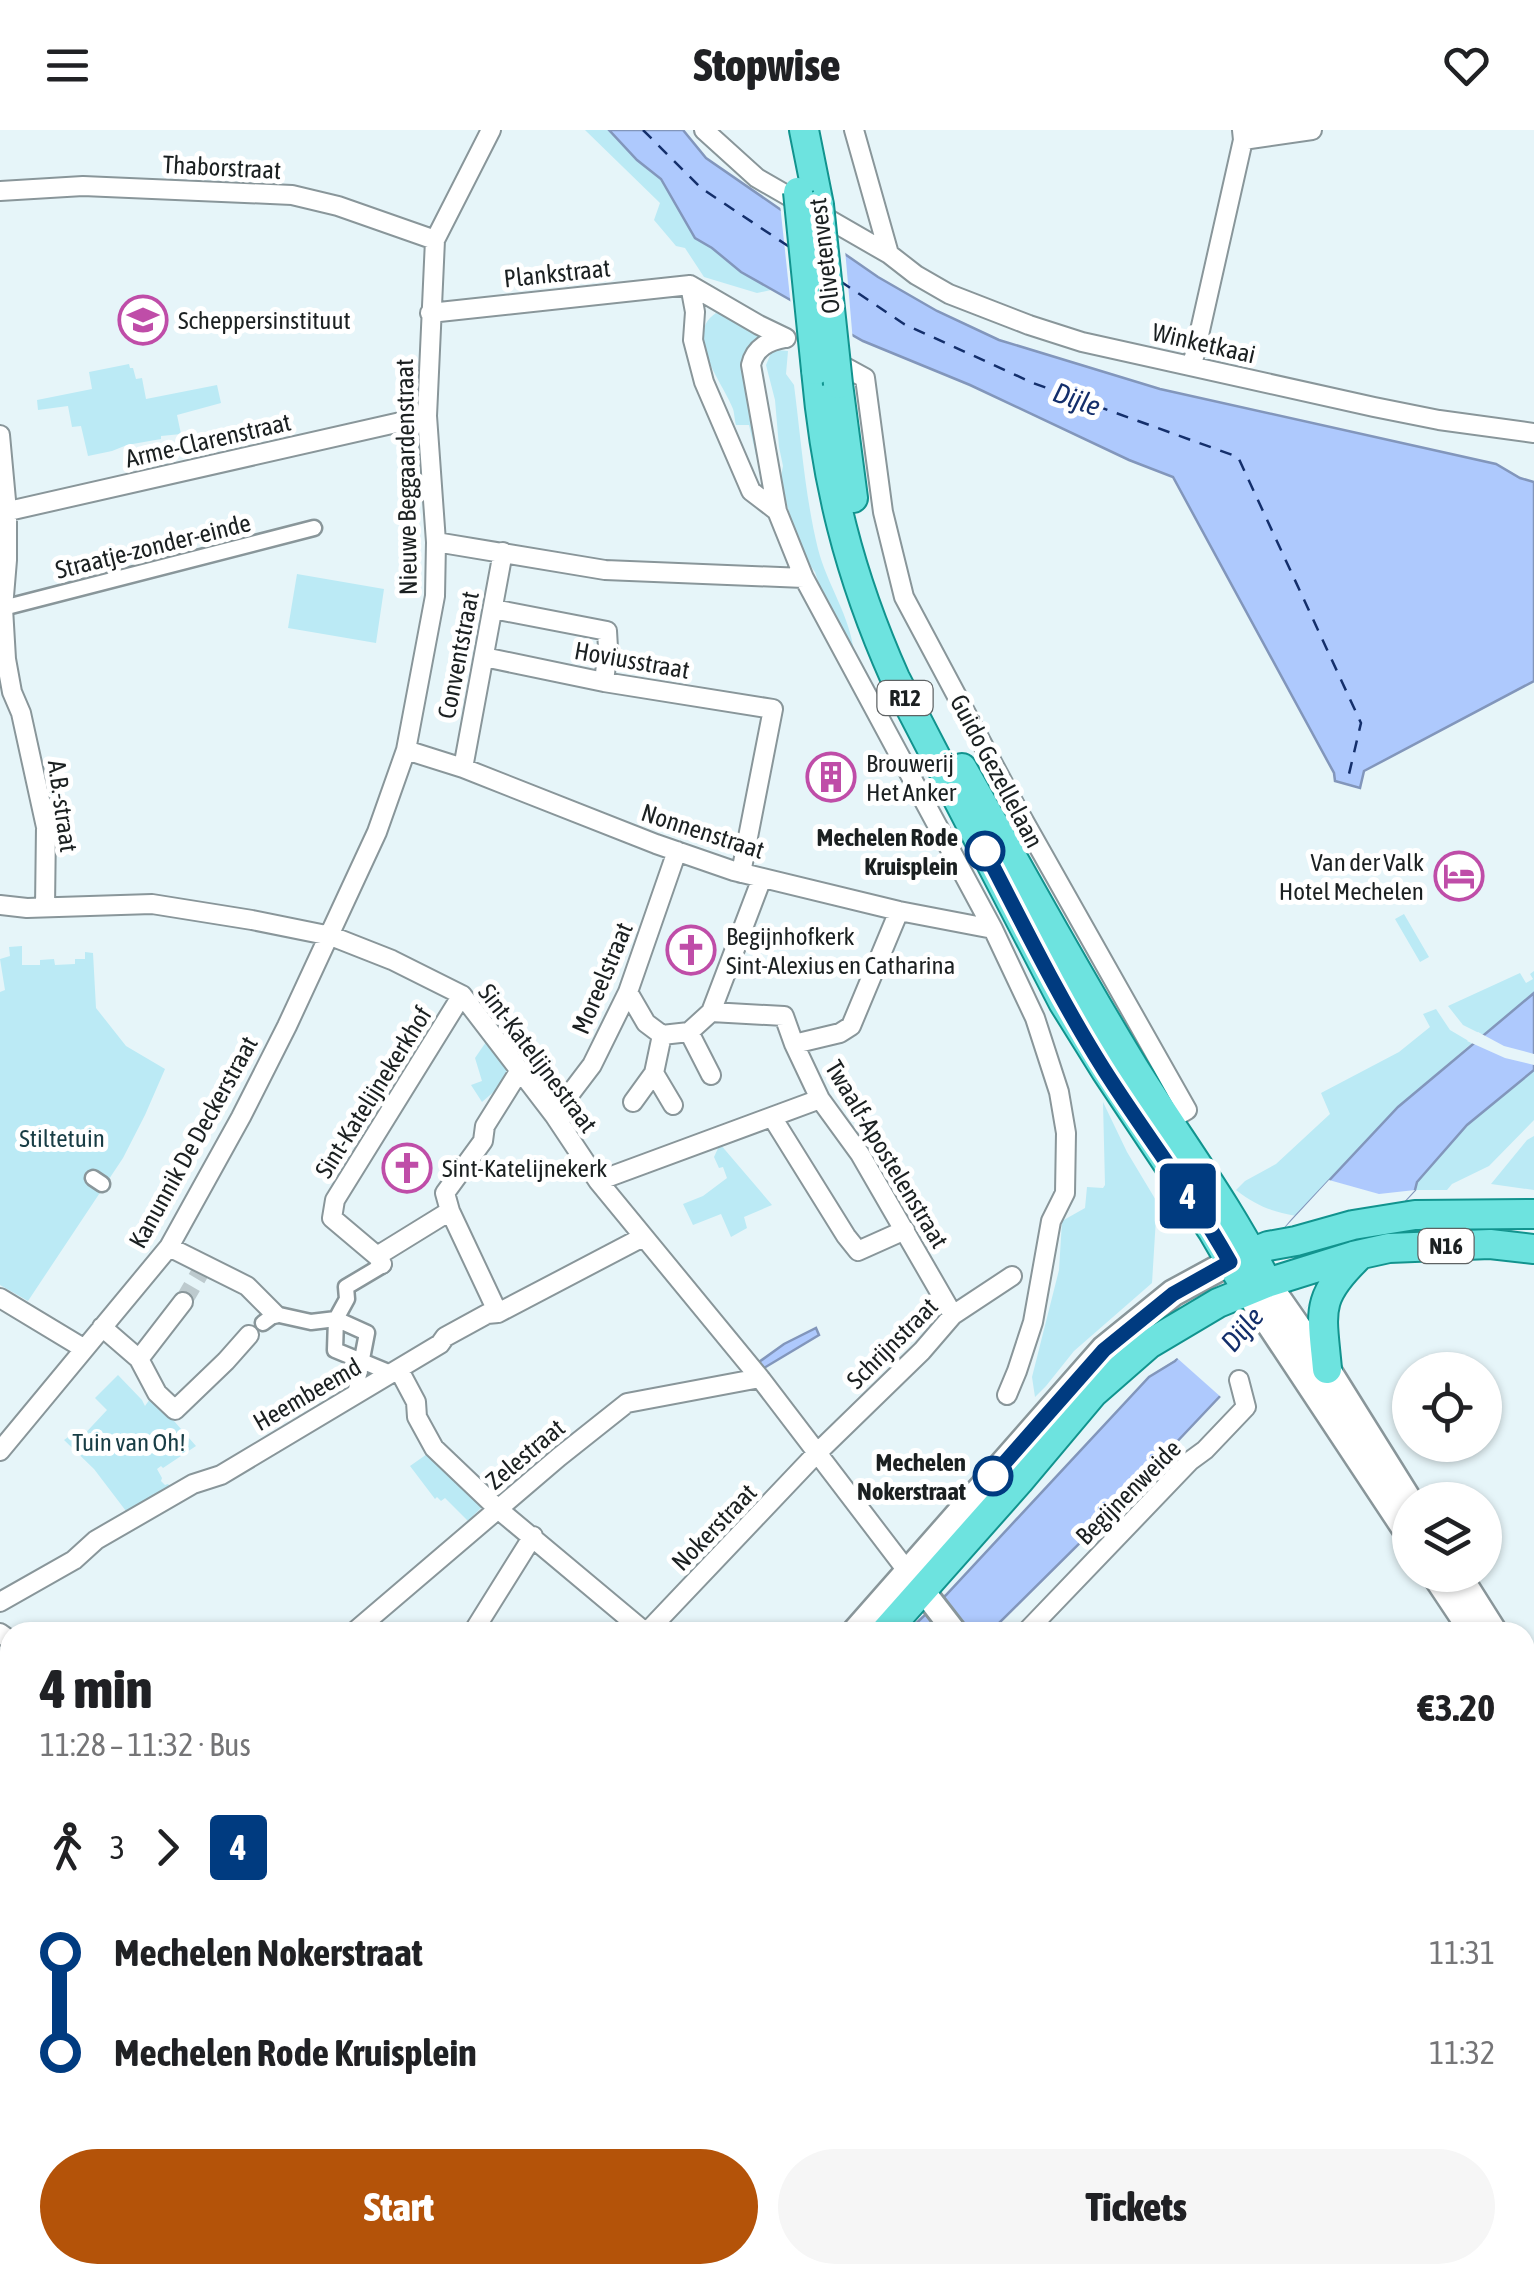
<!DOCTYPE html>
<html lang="en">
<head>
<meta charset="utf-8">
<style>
  :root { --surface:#fff; --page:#f6f6f6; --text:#202124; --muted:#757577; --accent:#b45309 }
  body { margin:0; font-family:"Asap Condensed",sans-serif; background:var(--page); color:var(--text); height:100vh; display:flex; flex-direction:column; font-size:38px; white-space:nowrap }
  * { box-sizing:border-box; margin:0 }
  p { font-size:32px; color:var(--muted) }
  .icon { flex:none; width:55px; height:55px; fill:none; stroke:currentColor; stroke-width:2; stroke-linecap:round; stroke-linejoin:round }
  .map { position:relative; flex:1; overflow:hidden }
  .details { position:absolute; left:0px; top:1492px; width:1535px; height:662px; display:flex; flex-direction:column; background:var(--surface); border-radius:30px 30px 0 0; box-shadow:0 2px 8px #0004 }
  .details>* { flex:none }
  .badge { padding:0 20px; border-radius:8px; font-size:35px; line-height:65px }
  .tools { position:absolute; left:1392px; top:1222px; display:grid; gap:20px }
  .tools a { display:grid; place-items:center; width:110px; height:110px; border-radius:50%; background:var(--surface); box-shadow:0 2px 8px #0004; font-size:50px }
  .map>.badge { position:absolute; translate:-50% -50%; box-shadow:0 0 0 5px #fff }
  .legs { display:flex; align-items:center; gap:15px; height:110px; padding:0 40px; font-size:32px }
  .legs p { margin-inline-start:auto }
  .head { display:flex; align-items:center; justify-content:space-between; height:170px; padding:0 40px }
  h1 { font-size:55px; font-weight:800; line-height:75px }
  .button { display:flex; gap:20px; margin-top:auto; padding:20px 40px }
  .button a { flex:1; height:115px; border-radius:60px; background:var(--accent); color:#fff; font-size:40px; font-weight:800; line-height:115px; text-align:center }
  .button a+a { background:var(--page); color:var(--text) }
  ul { padding:0 40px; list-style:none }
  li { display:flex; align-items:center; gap:35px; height:100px; font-size:38px }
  li i { display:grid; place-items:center; width:15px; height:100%; margin:0 12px; background:currentColor }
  li i::after { content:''; width:25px; height:25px; margin:-12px; border:8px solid; border-radius:50%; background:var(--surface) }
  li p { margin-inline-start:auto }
  li:first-child i { background:linear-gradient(#0000 50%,currentColor 0) }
  li:last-child i { background:linear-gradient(currentColor 50%,#0000 0) }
  header { display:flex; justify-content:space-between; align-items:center; height:130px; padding:0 40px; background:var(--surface); font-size:45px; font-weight:800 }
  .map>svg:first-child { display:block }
  .green { fill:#bbeaf5 }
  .water { fill:#aec9fd; stroke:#8296bb; stroke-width:2.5 }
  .pier { fill:#e6f5f9 }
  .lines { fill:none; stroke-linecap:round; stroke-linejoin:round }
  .ferry { stroke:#142f6b; stroke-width:2.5; stroke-dasharray:12 10; stroke-linecap:butt }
  .pedestrian-tunnel { stroke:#bdcace; stroke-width:14; stroke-dasharray:14 7; stroke-linecap:butt }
  .minor-tunnel { stroke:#bdcace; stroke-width:18; stroke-dasharray:18 9; stroke-linecap:butt }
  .pedestrian-casing { stroke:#89969a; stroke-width:19 }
  .minor-casing { stroke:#89969a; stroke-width:22 }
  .tertiary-casing { stroke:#89969a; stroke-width:28 }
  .secondary-casing { stroke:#89969a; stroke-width:30 }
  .primary-casing { stroke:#11938e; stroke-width:32 }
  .pedestrian { stroke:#fff; stroke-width:14 }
  .minor { stroke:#fff; stroke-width:18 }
  .tertiary { stroke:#fff; stroke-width:22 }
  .secondary { stroke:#fff; stroke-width:25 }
  .primary { stroke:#6de3df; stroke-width:28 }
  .primary-bridge-casing { stroke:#11938e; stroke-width:32; stroke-linecap:butt }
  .primary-bridge { stroke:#6de3df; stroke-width:28 }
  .line-1-casing { stroke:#fff; stroke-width:22 }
  .line-1 { stroke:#003b80; stroke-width:15 }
  .stop-1-dot { fill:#fff; stroke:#003b80; stroke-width:5 }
  .labels { text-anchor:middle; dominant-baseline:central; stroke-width:10; stroke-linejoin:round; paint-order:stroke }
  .shield { fill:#fff; stroke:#5f6364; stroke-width:2.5 }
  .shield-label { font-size:22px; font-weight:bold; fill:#1b2021 }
  .street-label { font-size:25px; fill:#1b2021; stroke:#fff }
  .poi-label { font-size:25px; fill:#1b2021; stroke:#fff; text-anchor:start }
  .stop-label { font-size:25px; font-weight:bold; fill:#1b2021; stroke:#fff; text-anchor:end }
  .park-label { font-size:25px; fill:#183d45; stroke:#fff }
  .water-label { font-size:28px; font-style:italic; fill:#142f6b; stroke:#fff }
</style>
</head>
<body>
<header><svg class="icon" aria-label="menu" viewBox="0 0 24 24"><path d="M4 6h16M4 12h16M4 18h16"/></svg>Stopwise<svg class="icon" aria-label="heart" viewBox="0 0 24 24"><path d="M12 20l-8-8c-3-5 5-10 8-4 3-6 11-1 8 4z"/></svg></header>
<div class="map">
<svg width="1534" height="2153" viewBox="0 0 1534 2153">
  <rect width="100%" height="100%" fill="#e6f5f9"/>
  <!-- green -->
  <path class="green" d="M 585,0 L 609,0 L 637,30 L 661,49 L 695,108 L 711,118 L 740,142 L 771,160 L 757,163 L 704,147 L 685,118 L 676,116 L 654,90 L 660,73 Z
    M 716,183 L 726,185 L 761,204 L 761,208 L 751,217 L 761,324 L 756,325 L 749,295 L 736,295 C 735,293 734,281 733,279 C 724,254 682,205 716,183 Z
    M 777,220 L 788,221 L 786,244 L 794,255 C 801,309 805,366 818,419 C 827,454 850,486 854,522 L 826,475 L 815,442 L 802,424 L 780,352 L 783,336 L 779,317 L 775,270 L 766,235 L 771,223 Z
    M 129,234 L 130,238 L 133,238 L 136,249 L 142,248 L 146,269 L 217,255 L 221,273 L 177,285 L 181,304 L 161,306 L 161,309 L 127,315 L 112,321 L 88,326 L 81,296 L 72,297 L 68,276 L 38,280 L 37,270 L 92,259 L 89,242 Z
    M 297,444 L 384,459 L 376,513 L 288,498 Z
    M 1404,784 L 1429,827 L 1420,832 L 1395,789 Z
    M 22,816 L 22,835 L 40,835 L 40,830 L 54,829 L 55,835 L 75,834 L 75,829 L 85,829 L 85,822 L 93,823 L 96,878 L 126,916 L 165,939 L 145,985 L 123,1028 L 28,1171 L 0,1155 L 0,862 L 5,860 L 0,829 L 10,826 L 9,817 Z
    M 1534,841 L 1534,863 L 1483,905 L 1463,895 L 1448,876 L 1520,843 L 1526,853 L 1533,849 L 1530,844 Z
    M 1436,879 L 1450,900 L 1472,913 L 1398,977 L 1296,1086 C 1270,1081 1257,1076 1236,1060 L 1245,1051 L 1276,1034 L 1330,984 L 1321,963 L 1399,922 L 1430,897 L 1423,884 Z
    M 486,912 L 507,940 L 497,959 L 482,972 L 471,955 L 482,951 L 475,928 Z
    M 1534,940 L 1534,990 L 1489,1036 L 1452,1054 L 1447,1060 L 1415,1060 L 1417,1052 L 1467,995 Z
    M 1103,972 L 1127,1022 L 1157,1072 L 1152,1153 L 1074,1221 L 1046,1256 L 1035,1267 L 1032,1247 L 1059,1140 L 1062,1091 L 1085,1078 L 1087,1057 L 1103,1058 L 1105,1055 Z
    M 1534,1006 L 1534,1060 L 1491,1054 L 1527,1010 Z
    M 720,1014 L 772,1075 L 744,1087 L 747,1098 L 731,1107 L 721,1084 L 693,1095 L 683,1074 L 703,1066 L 727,1048 L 723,1037 L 719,1038 L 714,1027 Z
    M 118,1245 L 142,1270 L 145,1276 L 152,1266 L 196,1316 L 163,1338 L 161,1336 L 157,1339 L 162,1348 L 161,1351 L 165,1355 L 168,1354 L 173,1360 L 129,1385 L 94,1339 L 64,1310 L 71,1305 L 78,1311 L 107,1280 L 95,1268 Z
    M 430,1322 L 484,1375 L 468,1391 L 445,1368 L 441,1371 L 437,1367 L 435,1369 L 410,1336 Z"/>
  <!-- water -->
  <path class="water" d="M 609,0 L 683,0 L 706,28 L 878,147 L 937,181 L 999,210 L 1160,259 L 1496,334 L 1520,348 L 1534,352 L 1534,551 L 1364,641 L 1360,658 L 1335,651 L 1334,643 L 1173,347 L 1129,330 L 970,255 L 863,211 L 741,142 L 712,118 L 695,108 L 661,49 L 637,30 Z
    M 1534,863 L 1534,940 L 1467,995 L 1417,1052 L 1415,1060 L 1102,1391 L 990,1502 L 907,1502 L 946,1465 L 1149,1247 L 1175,1231 L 1292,1090 L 1398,977 Z
    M 816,1198 L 819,1205 L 764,1238 L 759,1232 L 784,1214 Z
    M 10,2023 L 10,2093 L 0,2095 L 0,2025 Z"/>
  <!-- pier -->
  <path class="pier" d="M 780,74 L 845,119 L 853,212 L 791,177 Z
    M 1478,902 L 1504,916 L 1534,924 L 1534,935 L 1505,928 L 1467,911 Z
    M 1329,1050 L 1379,1064 L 1415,1060 L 1222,1268 L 1177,1228 L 1148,1245 L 1155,1238 L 1171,1227 L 1228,1159 Z"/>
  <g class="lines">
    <!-- ferry -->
    <path class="ferry" d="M 643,0 L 701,58 L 791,118
      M 840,151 L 904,194 L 1033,253 L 1238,327 L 1361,593 L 1349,644"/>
    <!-- pedestrian-tunnel -->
    <path class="pedestrian-tunnel" d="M 374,1501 L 377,1502"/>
    <!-- minor-tunnel -->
    <path class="minor-tunnel" d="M 183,1172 L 205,1134"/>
    <!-- pedestrian casing -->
    <g class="pedestrian-casing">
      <path id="pedestrian" d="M 3,478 L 314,398
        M 93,1048 L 102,1054
        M 263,1193 L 275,1184 L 311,1192 L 336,1189 L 347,1169 L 346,1157 L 383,1135
        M 355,1265 L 367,1203 L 336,1189 L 335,1220 L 393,1244"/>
    </g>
    <!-- minor casing -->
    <g class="minor-casing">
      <path id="minor" d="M 704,0 L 757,48 L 889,124 L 916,145 L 949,164 L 1029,195 L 1082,212 L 1374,277 L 1439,290 L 1534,303
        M 854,0 L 889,124
        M 1243,10 L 1312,0
        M 0,61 L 83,56 L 292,65 L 338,76 L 435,110
        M 690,155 L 759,195 L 786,208
        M 690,155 L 695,182 L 693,210 L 704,252 L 751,361 L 777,381
        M 430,183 L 690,155
        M 785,208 C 769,211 755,217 751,235 L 777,381 L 804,448 L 993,799 L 1035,888 L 1059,962 L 1066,1003 L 1065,1063 L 1051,1091 L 1033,1192 L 1017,1241 L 1007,1265
        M 832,230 L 865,248 L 883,382 L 904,467 L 1016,677 L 1187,980 L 1163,994
        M 1192,236 L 1243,10 L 1242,0
        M 0,305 L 7,381 L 7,430 L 3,478 L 6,529 L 12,562 L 21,583 L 46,697 L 45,777
        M 0,383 L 427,286
        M 436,412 L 605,440 L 804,448
        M 493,479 L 607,501 L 608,518 L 604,552
        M 484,527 L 604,552 L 773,579 L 741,743
        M 406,620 L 463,638 L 656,714 L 734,741 L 899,781 L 993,799
        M 463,638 L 503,422
        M 0,775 L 27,778 L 152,774 L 252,790 L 331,806 L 392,830 L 462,865 L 554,985 L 598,1051 L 760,1248 L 908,1442
        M 628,862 L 646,893 L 662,905 L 689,902 L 711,882 L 762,748
        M 711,882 L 784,886 L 794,914 L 820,969 L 860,1024 L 953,1185
        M 689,902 L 711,945
        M 662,905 L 654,943 L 673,975
        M 794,914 L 840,903 L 851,896 L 899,781
        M 633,972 L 654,943
        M 554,985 L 592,935 L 628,862 L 677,721
        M 772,987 L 846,1106 L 858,1121 L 905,1100
        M 598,1051 L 820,969
        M 169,1117 L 247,1156 L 275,1184
        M 377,1126 L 332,1088 L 335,1070 L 462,865
        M 382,1134 L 377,1126 L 450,1081
        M 0,1168 L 83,1218
        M 498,1183 L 450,1081 L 445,1063 L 483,1011 L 485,996 L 520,940
        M 102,1197 L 139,1229 L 157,1263 L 175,1280 L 226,1231 L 249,1205
        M 139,1229 L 183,1172
        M 399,1240 L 416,1272 L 417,1287 L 434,1318 L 498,1379 L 645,1502
        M 0,1321 L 169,1117 L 241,987 L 287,896 L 377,702 L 406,620 L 435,466 L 436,412 L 427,286 L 435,110 L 491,0
        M 0,1472 L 74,1430 L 96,1410 L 193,1354 L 221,1345 L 440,1214 L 445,1207 L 487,1184 L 498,1183 L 643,1107
        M 354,1502 L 559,1327 L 627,1273 L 760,1248
        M 473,1502 L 533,1406
        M 647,1502 L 816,1324 L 922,1221 L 953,1185 L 1012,1146
        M 1026,1502 L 1190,1331 L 1205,1320 L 1246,1277 L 1239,1250
        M 0,1503 L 10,1510
        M 0,1701 L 10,1699
        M 0,2123 L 10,2121
        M 1006,2145 L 1011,2153
        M 1228,2145 L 1229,2153
        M 1303,2145 L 1310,2153
        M 569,2153 L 584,2145
        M 744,2153 L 745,2145"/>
    </g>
    <!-- tertiary casing -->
    <g class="tertiary-casing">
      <path id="tertiary" d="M 914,1449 L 955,1502
        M 1525,2004 L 1534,2005"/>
    </g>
    <!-- secondary casing -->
    <g class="secondary-casing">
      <path id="secondary" d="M 1267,1153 L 1327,1239 L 1410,1372
        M 1247,1160 L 1410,1406
        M 1435,1445 L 1473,1502
        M 1458,1445 L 1494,1502
        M 855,1502 L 1104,1219 L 1173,1163 L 1230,1132
        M 1525,1550 L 1534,1564
        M 1525,1583 L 1534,1596
        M 0,1989 L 10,1987"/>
    </g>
    <!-- primary casing -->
    <g class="primary-casing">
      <path id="primary" d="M 804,0 L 819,75
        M 816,240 C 826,352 849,445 895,548 L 1063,872 L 1106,941 L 1212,1100 L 1247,1160
        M 838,254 L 853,368
        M 962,638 C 1019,738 1074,840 1134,938 C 1178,1009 1230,1077 1267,1153
        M 1236,1129 L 1268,1116 L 1296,1111 L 1353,1095 L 1415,1085 L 1534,1084
        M 1327,1239 C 1322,1182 1314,1169 1359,1126
        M 885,1502 L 1019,1351 L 1093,1263 L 1149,1214 L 1218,1173 L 1267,1153 L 1353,1126 L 1389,1118 L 1490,1114 L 1534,1119
        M 0,2011 L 10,2009"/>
    </g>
    <!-- pedestrian -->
    <use href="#pedestrian" class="pedestrian"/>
    <!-- minor -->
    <use href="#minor" class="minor"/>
    <!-- tertiary -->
    <use href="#tertiary" class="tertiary"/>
    <!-- secondary -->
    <use href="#secondary" class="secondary"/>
    <!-- primary -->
    <use href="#primary" class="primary"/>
    <!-- primary-bridge casing -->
    <g class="primary-bridge-casing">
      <path id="primary-bridge" d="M 798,62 L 816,240
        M 819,75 L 838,254"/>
    </g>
    <!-- primary-bridge -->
    <use href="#primary-bridge" class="primary-bridge"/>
  </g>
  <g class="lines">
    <!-- line-1 casing -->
    <g class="line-1-casing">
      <path id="line-1" d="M 985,721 C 1023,794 1059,868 1103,938 C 1144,1003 1192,1064 1230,1132 L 1173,1164 L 1104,1220 L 993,1346"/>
    </g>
    <!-- line-1 -->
    <use href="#line-1" class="line-1"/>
  </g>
  <!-- icons -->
  <defs>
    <g id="school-ring" transform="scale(2.5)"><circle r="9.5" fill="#fff" stroke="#bf4da8" stroke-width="1.5"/><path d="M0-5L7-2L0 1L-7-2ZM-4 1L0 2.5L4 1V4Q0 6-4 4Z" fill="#bf4da8"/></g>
    <g id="building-ring" transform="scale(2.5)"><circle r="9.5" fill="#fff" stroke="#bf4da8" stroke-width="1.5"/><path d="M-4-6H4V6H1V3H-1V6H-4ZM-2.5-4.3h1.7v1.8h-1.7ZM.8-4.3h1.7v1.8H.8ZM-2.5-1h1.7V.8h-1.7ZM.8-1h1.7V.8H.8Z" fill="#bf4da8"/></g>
    <g id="hotel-ring" transform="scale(2.5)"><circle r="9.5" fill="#fff" stroke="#bf4da8" stroke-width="1.5"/><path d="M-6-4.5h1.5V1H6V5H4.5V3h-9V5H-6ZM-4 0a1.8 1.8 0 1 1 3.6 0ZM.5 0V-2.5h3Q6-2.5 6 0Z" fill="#bf4da8"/></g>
    <g id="church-ring" transform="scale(2.5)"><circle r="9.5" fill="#fff" stroke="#bf4da8" stroke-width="1.5"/><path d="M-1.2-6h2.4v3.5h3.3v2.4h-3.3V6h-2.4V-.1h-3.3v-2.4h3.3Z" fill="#bf4da8"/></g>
  </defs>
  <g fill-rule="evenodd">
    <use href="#school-ring" x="143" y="190"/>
    <use href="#building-ring" x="831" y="647"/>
    <use href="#hotel-ring" x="1459" y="746"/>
    <use href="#church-ring" x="691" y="820"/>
    <use href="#church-ring" x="407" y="1038"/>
  </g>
  <!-- markers -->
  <g class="stop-1-dot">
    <circle cx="985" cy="721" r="18"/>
    <circle cx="993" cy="1346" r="18"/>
  </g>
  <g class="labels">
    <!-- shield labels -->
    <g class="shield">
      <rect x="877.5" y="551" width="55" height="34" rx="8"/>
      <rect x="1418.5" y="1099" width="55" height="34" rx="8"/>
    </g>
    <g class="shield-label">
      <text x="905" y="568">R12</text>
      <text x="1446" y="1116">N16</text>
    </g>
    <!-- street labels -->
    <g class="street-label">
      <text transform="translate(222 37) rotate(3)">Thaborstraat</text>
      <text transform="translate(824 126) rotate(-97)">Olivetenvest</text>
      <text transform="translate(557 143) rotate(-6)">Plankstraat</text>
      <text transform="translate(1204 213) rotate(13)">Winketkaai</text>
      <text transform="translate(208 310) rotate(-13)">Arme-Clarenstraat</text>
      <text transform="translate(406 347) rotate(-91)">Nieuwe Beggaardenstraat</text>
      <text transform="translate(153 416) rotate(-14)">Straatje-zonder-einde</text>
      <text transform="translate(458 525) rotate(-79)">Conventstraat</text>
      <text transform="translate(632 530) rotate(10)">Hoviusstraat</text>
      <text transform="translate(997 641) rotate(62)">Guido Gezellelaan</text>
      <text transform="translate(63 676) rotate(82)">A.B.-straat</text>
      <text transform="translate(703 701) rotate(18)">Nonnenstraat</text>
      <text transform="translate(602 848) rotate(-67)">Moreelstraat</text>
      <text transform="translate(538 928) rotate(53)">Sint-Katelijnestraat</text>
      <text transform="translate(373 962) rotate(-58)">Sint-Katelijnekerkhof</text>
      <text transform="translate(193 1012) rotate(-61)">Kanunnik De Deckerstraat</text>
      <text transform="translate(887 1024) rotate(59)">Twaalf-Apostelenstraat</text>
      <text transform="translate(892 1213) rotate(-45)">Schrijnstraat</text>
      <text transform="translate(307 1264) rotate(-30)">Heembeemd</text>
      <text transform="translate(525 1324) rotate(-40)">Zelestraat</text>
      <text transform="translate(1128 1362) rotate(-45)">Begijnenweide</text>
      <text transform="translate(714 1397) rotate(-46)">Nokerstraat</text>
    </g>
    <!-- poi labels -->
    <g class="poi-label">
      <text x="178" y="190">Scheppersinstituut</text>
      <text x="866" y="633">Brouwerij<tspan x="866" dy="29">Het Anker</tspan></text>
      <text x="1424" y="732" text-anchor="end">Van der Valk<tspan x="1424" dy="29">Hotel Mechelen</tspan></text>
      <text x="726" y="806">Begijnhofkerk<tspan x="726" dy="29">Sint-Alexius en Catharina</tspan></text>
      <text x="442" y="1038">Sint-Katelijnekerk</text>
    </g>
    <!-- stop labels -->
    <g class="stop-label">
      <text x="958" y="707">Mechelen Rode<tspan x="958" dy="29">Kruisplein</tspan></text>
      <text x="966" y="1332">Mechelen<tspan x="966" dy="29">Nokerstraat</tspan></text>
    </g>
    <!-- park labels -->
    <g class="park-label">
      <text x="62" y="1008">Stiltetuin</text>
      <text x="129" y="1312">Tuin van Oh!</text>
    </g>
    <!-- water labels -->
    <g class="water-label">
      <text transform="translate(1077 269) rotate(20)">Dijle</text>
      <text transform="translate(1242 1199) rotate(-49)">Dijle</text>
    </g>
  </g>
</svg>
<div class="tools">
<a><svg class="icon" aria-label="locate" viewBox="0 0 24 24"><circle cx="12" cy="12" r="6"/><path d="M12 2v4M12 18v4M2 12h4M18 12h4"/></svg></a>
<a><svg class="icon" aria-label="layers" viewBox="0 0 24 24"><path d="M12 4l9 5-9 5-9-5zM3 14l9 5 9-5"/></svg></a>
</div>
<b class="badge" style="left:1188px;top:1066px;background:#003b80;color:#fff">4</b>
<section class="details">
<div class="head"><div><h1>4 min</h1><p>11:28 – 11:32 · Bus</p></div><b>€3.20</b></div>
<div class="legs"><svg class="icon" aria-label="walk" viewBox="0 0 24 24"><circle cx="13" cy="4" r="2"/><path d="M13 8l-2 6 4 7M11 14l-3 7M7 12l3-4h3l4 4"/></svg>3<svg class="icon" aria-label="forward" viewBox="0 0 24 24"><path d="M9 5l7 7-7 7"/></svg><b class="badge" style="background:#003b80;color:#fff">4</b></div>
<ul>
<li><i style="color:#003b80"></i><b>Mechelen Nokerstraat</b><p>11:31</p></li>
<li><i style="color:#003b80"></i><b>Mechelen Rode Kruisplein</b><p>11:32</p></li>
</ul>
<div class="button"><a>Start</a><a>Tickets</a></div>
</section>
</div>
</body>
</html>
